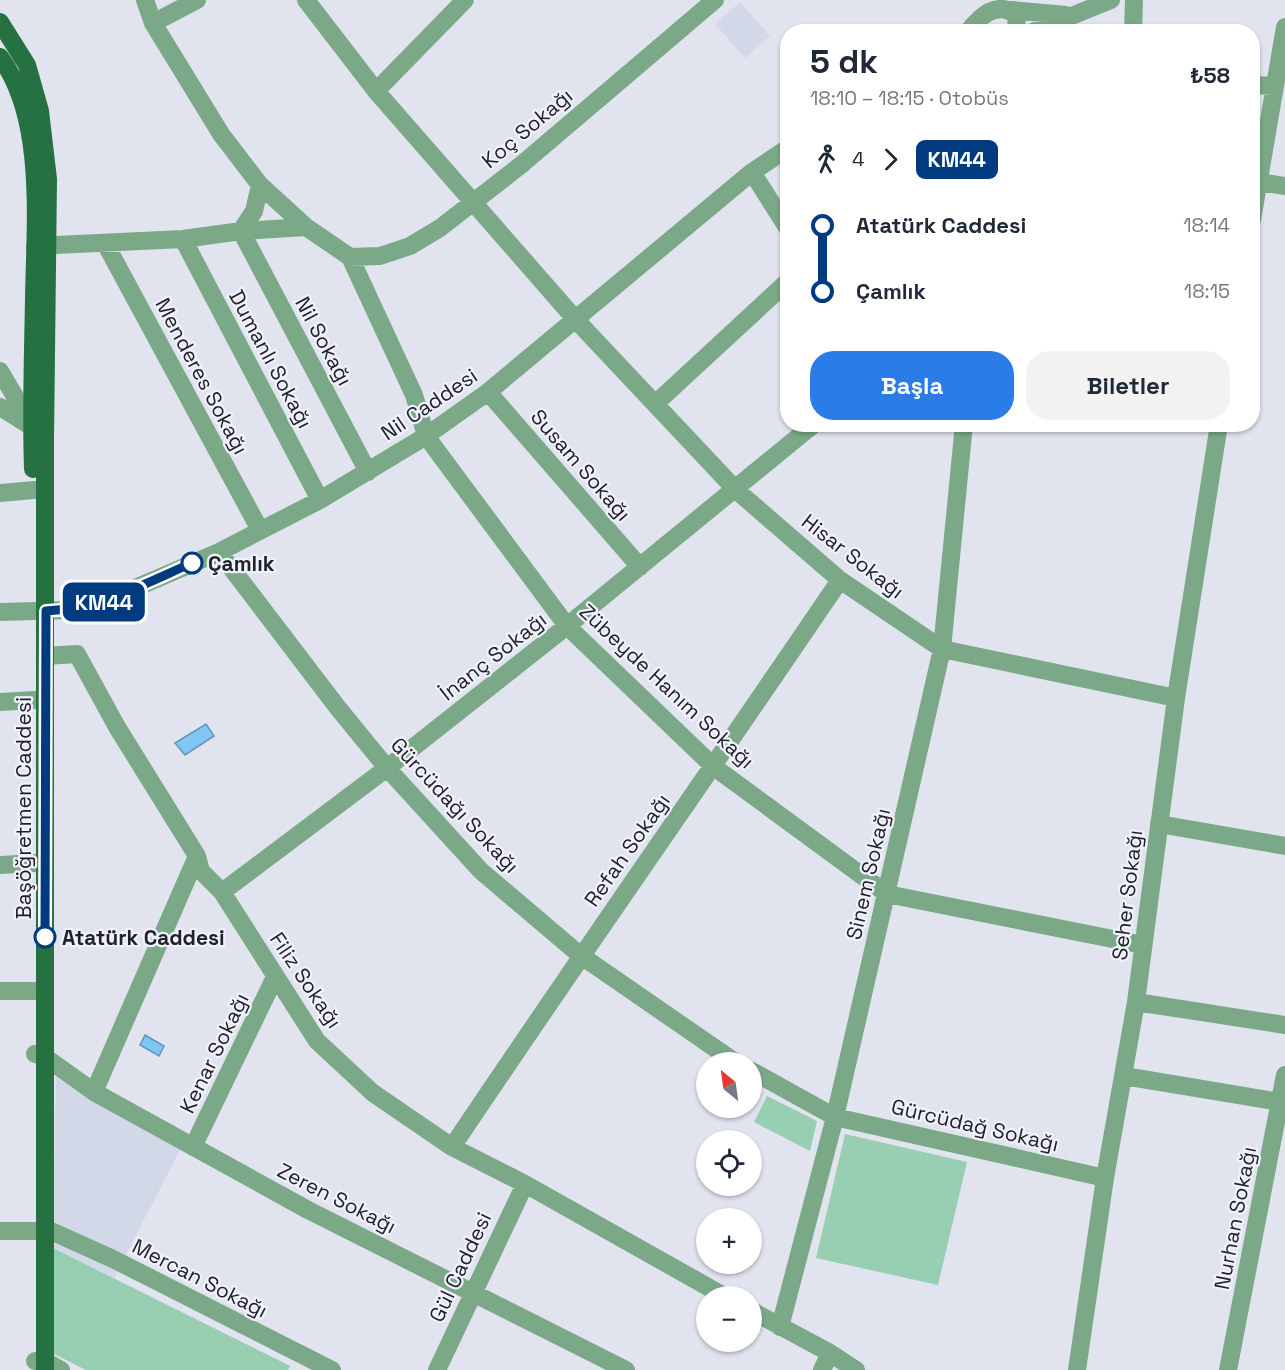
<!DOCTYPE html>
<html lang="tr">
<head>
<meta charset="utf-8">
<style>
  :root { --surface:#fff; --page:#f2f2f3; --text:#1f2937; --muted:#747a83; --accent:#2a7ce7 }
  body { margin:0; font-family:"Space Grotesk",sans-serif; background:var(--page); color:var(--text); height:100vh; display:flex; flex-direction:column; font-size:22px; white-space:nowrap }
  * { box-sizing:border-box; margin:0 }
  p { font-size:20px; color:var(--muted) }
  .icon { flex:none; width:33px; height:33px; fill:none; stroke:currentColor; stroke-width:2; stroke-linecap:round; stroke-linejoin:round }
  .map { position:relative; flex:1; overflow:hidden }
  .sheet { position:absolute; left:780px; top:24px; width:480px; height:408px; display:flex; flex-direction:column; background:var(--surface); border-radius:24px; box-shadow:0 2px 4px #0004 }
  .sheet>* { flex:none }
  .badge { padding:0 12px; border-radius:9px; font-size:21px; line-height:39px }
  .needle { width:39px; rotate:331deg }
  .controls { position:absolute; left:696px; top:1052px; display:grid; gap:12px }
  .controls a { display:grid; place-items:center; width:66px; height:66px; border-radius:50%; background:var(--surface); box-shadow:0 2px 4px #0004; font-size:30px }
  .map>.badge { position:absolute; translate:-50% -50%; box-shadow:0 0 0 3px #fff }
  .legs { display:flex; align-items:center; gap:9px; height:66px; padding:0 30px; font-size:20px }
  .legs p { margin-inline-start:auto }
  .summary { display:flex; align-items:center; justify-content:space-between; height:102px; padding:0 30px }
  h1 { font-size:33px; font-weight:600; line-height:45px }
  .action { display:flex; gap:12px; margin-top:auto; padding:12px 30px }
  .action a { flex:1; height:69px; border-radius:24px; background:var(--accent); color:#fff; font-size:24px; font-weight:600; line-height:69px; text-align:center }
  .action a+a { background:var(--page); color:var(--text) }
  ul { padding:0 30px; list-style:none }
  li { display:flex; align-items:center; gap:21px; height:66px; font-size:22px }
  li i { display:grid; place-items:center; width:9px; height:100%; margin:0 8px; background:currentColor }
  li i::after { content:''; width:15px; height:15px; margin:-8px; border:4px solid; border-radius:50%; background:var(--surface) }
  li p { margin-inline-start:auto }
  li:first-child i { background:linear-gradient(#0000 50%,currentColor 0) }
  li:last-child i { background:linear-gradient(currentColor 50%,#0000 0) }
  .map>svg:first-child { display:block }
  .built { fill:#d3d8e9 }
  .green { fill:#98ceb2 }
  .water { fill:#7fc6f4; stroke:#6395b6; stroke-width:1.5 }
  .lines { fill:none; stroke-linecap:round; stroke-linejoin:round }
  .minor { stroke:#7ba987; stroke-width:18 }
  .major { stroke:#257141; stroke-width:18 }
  .line-1-casing { stroke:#fff; stroke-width:14 }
  .line-1 { stroke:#003b80; stroke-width:9 }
  .stop-1-dot { fill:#fff; stroke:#003b80; stroke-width:3 }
  .labels { text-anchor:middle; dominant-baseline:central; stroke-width:4.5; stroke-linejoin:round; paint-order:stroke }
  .street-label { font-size:21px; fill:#212226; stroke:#eff1fc }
  .stop-label { font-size:21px; font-weight:bold; fill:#212226; stroke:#eff1fc; text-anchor:start }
</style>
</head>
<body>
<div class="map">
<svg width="1285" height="1370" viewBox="0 0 1285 1370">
  <rect width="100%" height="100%" fill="#e1e4ef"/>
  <!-- built -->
  <path class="built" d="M 740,2 L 770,36 L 745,58 L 715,24 Z
    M 56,1076 L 181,1148 L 114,1278 L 53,1248 Z"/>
  <!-- green -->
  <path class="green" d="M 767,1096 L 817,1121 L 810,1151 L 754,1122 Z
    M 845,1134 L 967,1162 L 938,1285 L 816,1258 Z
    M 53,1248 L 290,1366 L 288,1370 L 86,1370 L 54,1354 Z"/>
  <!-- water -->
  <path class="water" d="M 206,724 L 214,736 L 185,755 L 175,743 Z
    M 145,1035 L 164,1046 L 159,1056 L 140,1045 Z"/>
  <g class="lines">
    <!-- minor -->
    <path class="minor" d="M 145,0 L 153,23 L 221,134 L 260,185 L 306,227 L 350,257 L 414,395 L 426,436 L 567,626 L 714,767 L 887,894 L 1143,945
      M 306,0 L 376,91 L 576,320 L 736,490 L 840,580 L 942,649 L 1176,698
      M 1011,10 L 1066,15
      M 153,23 L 197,0
      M 968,32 C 980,16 997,0 1016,15 L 1017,32
      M 1032,32 L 1111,0
      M 1133,32 L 1134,0
      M 1252,85 L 1275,86
      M 376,91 L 465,0
      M 752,172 L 788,229
      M 1259,182 L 1285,186
      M 1252,220 L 1285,27
      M 241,231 L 368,472
      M 241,231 L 254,211 L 260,185
      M 183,239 L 320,500
      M 105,243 L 260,530
      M 35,246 L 183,239 L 241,231 L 306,227
      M 350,257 L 380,256 L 410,246 L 440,228 L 521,165 L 715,0
      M 0,371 L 35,431
      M 488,392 L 640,567
      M 655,404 L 788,281
      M 0,407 L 29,425
      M 0,493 L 34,490
      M 219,552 L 338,708 L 387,768 L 481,871 L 580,955 L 735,1062
      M 0,612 L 69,610 L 105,601 L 219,552 L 320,500 L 426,436 L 488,392 L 752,172 L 788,148
      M 45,656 L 77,654 L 117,727 L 197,856 L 201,871 L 222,892 L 317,1041 L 373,1093 L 452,1147 L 525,1184 L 724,1296
      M 0,702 L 35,700
      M 1159,824 L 1285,846
      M 0,865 L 35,863
      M 222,892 L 387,768 L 567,626 L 814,424
      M 0,991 L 34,991
      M 1136,1002 L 1285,1025
      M 35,1054 L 45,1057 L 94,1092 L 308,1210 L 626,1370
      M 752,1071 L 835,1117 L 1105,1178
      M 1124,1076 L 1280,1102
      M 94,1092 L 197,856
      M 193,1147 L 275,977
      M 452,1147 C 580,956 712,769 840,580
      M 0,1231 L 51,1231 L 113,1259 L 332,1370
      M 752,1311 L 830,1353 L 856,1370
      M 780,1327 L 835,1117 L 942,649 L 964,424
      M 35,1361 L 45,1361 L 61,1370
      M 437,1370 L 525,1184
      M 822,1370 L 830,1353
      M 1077,1370 L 1105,1178 L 1136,1002 L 1176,698 L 1219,424
      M 1228,1370 L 1285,1075"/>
    <!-- major -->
    <path class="major" d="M 0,22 L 27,65 L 40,111 L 48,179 L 45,440 L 45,1370
      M 0,57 C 46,119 35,225 34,299 C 33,355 31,412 33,469"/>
  </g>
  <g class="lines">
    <!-- line-1 casing -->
    <g class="line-1-casing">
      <path id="line-1" d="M 45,937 L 46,611 C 98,609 144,584 192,563"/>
    </g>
    <!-- line-1 -->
    <use href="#line-1" class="line-1"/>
  </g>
  <!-- markers -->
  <g class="stop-1-dot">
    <circle cx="192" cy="563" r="10"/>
    <circle cx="45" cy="937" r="10"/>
  </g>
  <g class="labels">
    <!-- street labels -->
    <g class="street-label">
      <text transform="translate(527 128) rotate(-40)">Koç Sokağı</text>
      <text transform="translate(324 341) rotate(62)">Nil Sokağı</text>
      <text transform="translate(271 359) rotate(62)">Dumanlı Sokağı</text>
      <text transform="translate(202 376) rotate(62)">Menderes Sokağı</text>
      <text transform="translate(429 404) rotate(-34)">Nil Caddesi</text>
      <text transform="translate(581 465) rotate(49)">Susam Sokağı</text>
      <text transform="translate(853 556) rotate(38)">Hisar Sokağı</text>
      <text transform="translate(493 656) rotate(-38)">İnanç Sokağı</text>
      <text transform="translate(667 686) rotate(43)">Zübeyde Hanım Sokağı</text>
      <text transform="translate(455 805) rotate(47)">Gürcüdağı Sokağı</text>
      <text transform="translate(23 808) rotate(-90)">Başöğretmen Caddesi</text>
      <text transform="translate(627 850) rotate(-55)">Refah Sokağı</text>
      <text transform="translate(868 874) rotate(-77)">Sinem Sokağı</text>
      <text transform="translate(1127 895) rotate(-83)">Seher Sokağı</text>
      <text transform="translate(306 980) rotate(56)">Filiz Sokağı</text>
      <text transform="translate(214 1053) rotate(-64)">Kenar Sokağı</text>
      <text transform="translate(975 1125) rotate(13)">Gürcüdağ Sokağı</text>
      <text transform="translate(337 1198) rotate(27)">Zeren Sokağı</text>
      <text transform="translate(1235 1218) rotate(-79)">Nurhan Sokağı</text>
      <text transform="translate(460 1267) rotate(-65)">Gül Caddesi</text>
      <text transform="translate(200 1278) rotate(27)">Mercan Sokağı</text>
    </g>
    <!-- stop labels -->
    <g class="stop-label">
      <text x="208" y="563">Çamlık</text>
      <text x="62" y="937">Atatürk Caddesi</text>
    </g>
  </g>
</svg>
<div class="controls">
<a><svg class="needle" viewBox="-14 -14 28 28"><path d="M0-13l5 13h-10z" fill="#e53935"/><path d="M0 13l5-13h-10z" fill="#747a83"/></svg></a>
<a><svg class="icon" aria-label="locate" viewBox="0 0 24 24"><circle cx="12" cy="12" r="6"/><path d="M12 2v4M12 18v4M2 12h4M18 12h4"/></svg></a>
<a>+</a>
<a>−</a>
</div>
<b class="badge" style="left:104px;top:602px;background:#003b80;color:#fff">KM44</b>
<section class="sheet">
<div class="summary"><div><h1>5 dk</h1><p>18:10 – 18:15 · Otobüs</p></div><b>₺58</b></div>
<div class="legs"><svg class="icon" aria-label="walk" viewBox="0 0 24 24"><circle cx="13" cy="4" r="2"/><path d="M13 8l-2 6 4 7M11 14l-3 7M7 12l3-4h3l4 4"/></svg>4<svg class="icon" aria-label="forward" viewBox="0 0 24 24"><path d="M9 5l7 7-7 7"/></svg><b class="badge" style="background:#003b80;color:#fff">KM44</b></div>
<ul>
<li><i style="color:#003b80"></i><b>Atatürk Caddesi</b><p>18:14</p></li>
<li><i style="color:#003b80"></i><b>Çamlık</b><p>18:15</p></li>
</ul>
<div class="action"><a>Başla</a><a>Biletler</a></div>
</section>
</div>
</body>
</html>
